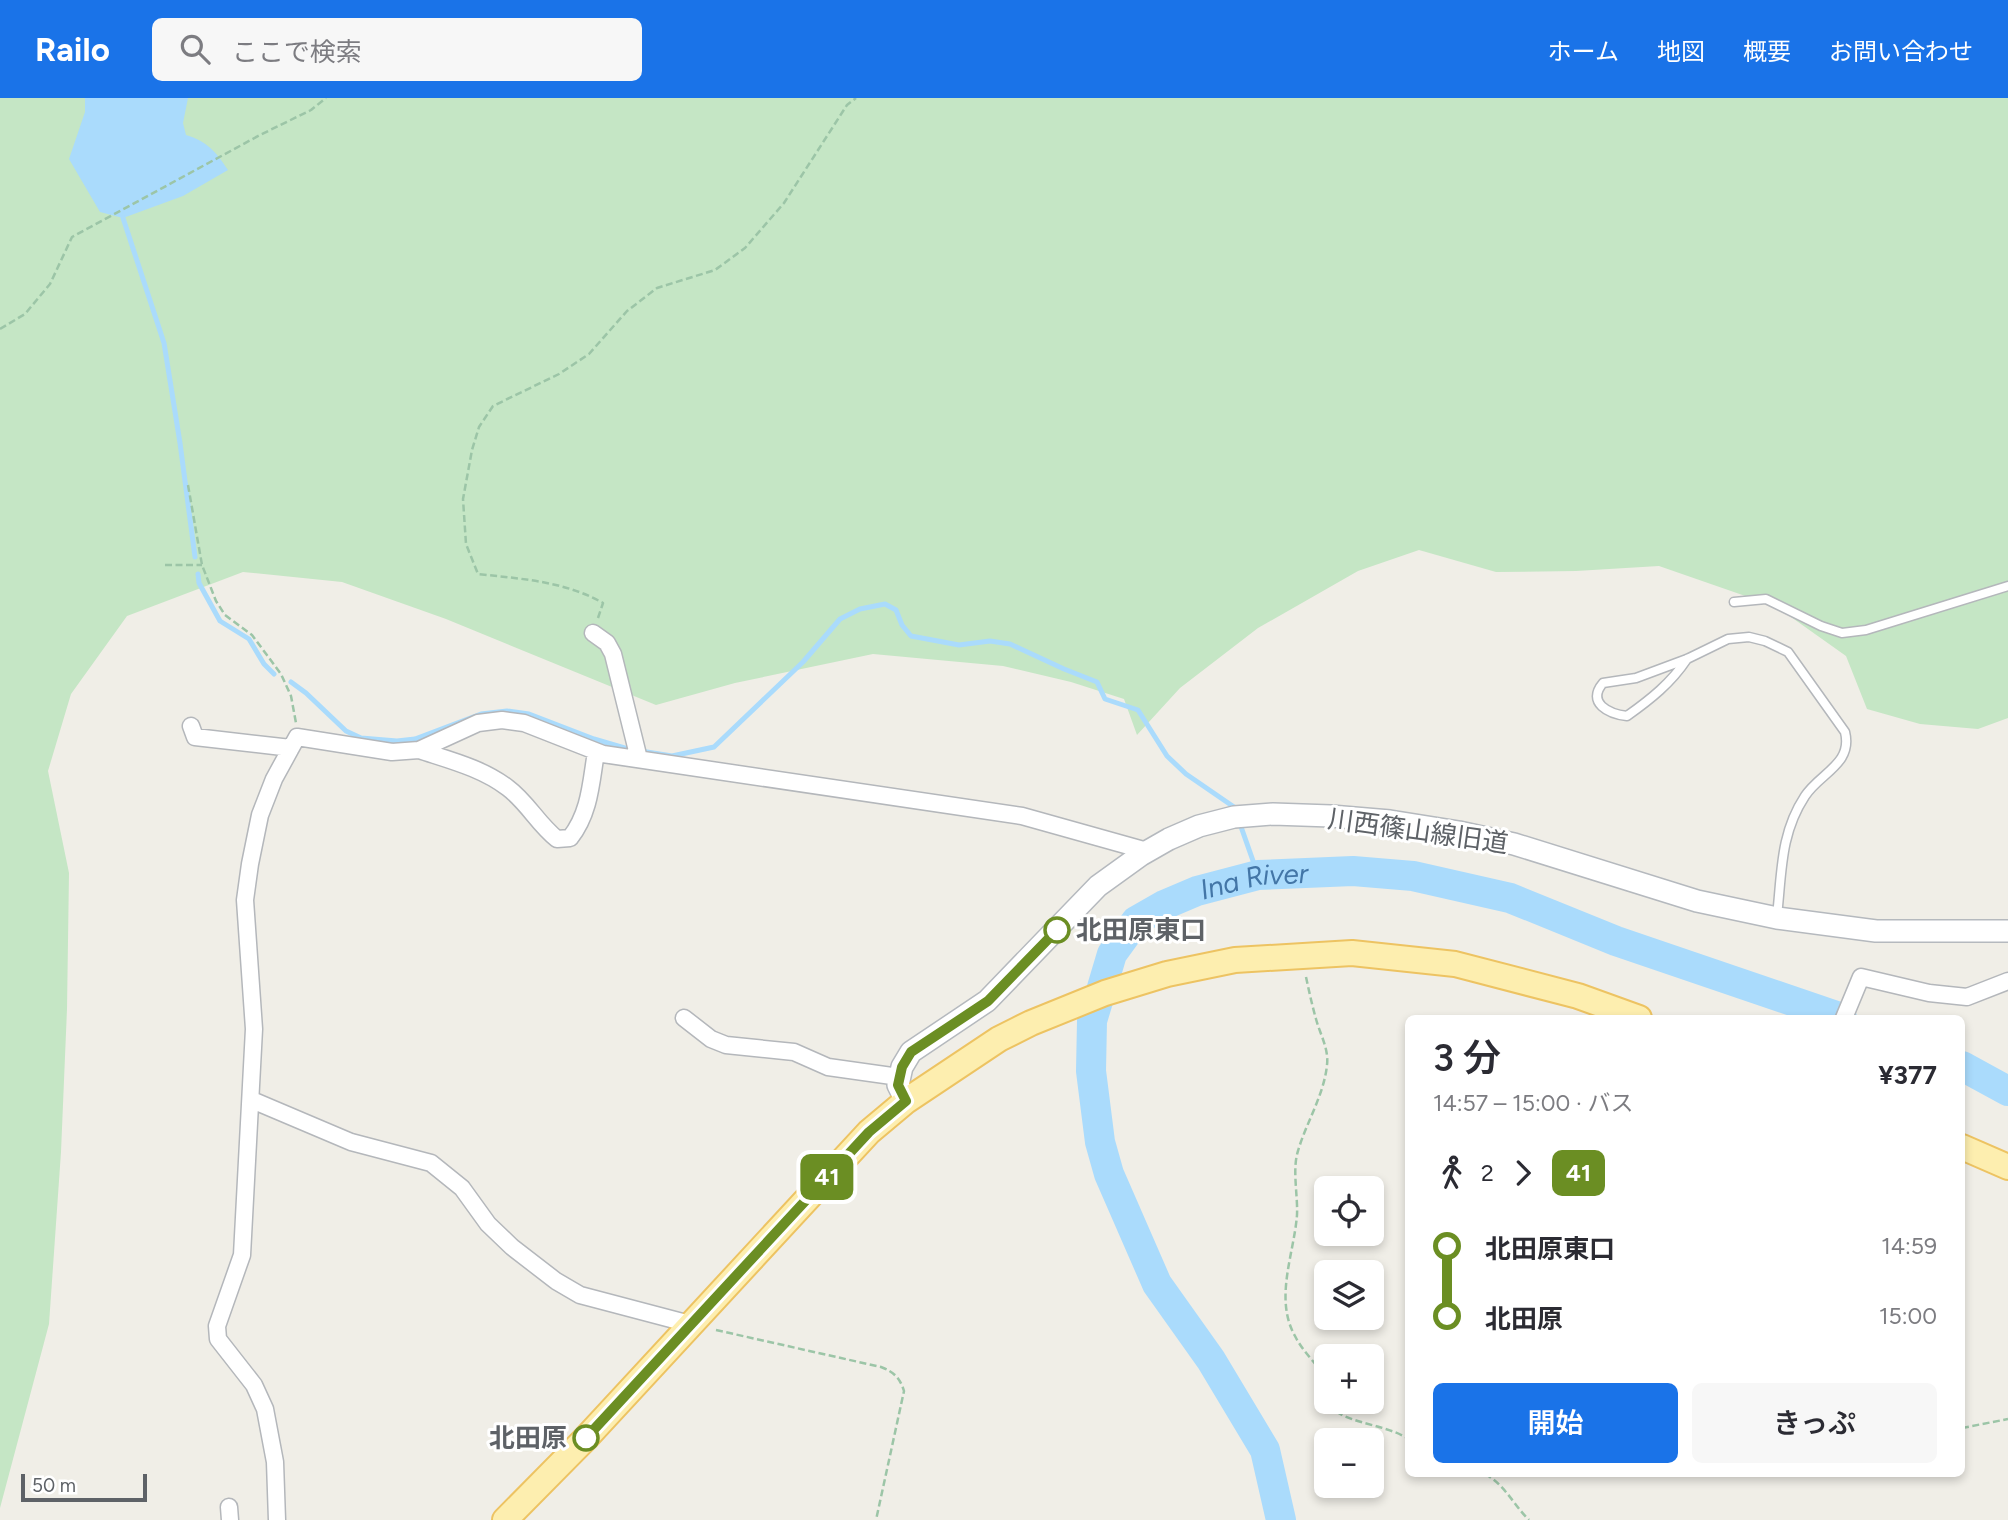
<!DOCTYPE html>
<html lang="ja">
<head>
<meta charset="utf-8">
<style>
  :root { --surface:#fff; --page:#f7f7f7; --text:#2b2b33; --muted:#7c7c81; --accent:#1a73e8 }
  body { margin:0; font-family:Figtree,"Noto Sans JP",sans-serif; background:var(--page); color:var(--text); height:100vh; display:flex; flex-direction:column; font-size:26px; white-space:nowrap }
  * { box-sizing:border-box; margin:0 }
  p { font-size:23px; color:var(--muted) }
  .icon { flex:none; width:38px; height:38px; fill:none; stroke:currentColor; stroke-width:2; stroke-linecap:round; stroke-linejoin:round }
  .map { position:relative; flex:1; overflow:hidden }
  .sheet { position:absolute; left:1405px; top:917px; width:560px; height:462px; display:flex; flex-direction:column; background:var(--surface); border-radius:10px; box-shadow:0 4px 10px #0003 }
  .sheet>* { flex:none }
  .badge { padding:0 14px; border-radius:10px; font-size:24px; line-height:46px }
  .tools { position:absolute; left:1314px; top:1078px; display:grid; gap:14px }
  .tools a { display:grid; place-items:center; width:70px; height:70px; border-radius:10px; background:var(--surface); box-shadow:0 4px 10px #0003; font-size:35px }
  .scale { position:absolute; left:21px; bottom:18px; width:126px; box-sizing:border-box; padding-left:7px; border:4px solid #5e6267; border-top:0; font-size:19px; line-height:24px; white-space:nowrap; color:#5e6267; -webkit-text-stroke:5px #fff; paint-order:stroke }
  .map>.badge { position:absolute; translate:-50% -50%; box-shadow:0 0 0 4px #fff }
  .legs { display:flex; align-items:center; gap:10px; height:77px; padding:0 28px; font-size:23px }
  .legs p { margin-inline-start:auto }
  .headline { display:flex; align-items:center; justify-content:space-between; height:119px; padding:0 28px }
  h1 { font-size:38px; font-weight:600; line-height:52px }
  .cta { display:flex; gap:14px; margin-top:auto; padding:14px 28px }
  .cta a { flex:1; height:80px; border-radius:10px; background:var(--accent); color:#fff; font-size:28px; font-weight:600; line-height:80px; text-align:center }
  .cta a+a { background:var(--page); color:var(--text) }
  ul { padding:0 28px; list-style:none }
  li { display:flex; align-items:center; gap:24px; height:70px; font-size:26px }
  li i { display:grid; place-items:center; width:10px; height:100%; margin:0 9px; background:currentColor }
  li i::after { content:''; width:18px; height:18px; margin:-9px; border:5px solid; border-radius:50%; background:var(--surface) }
  li p { margin-inline-start:auto }
  li:first-child i { background:linear-gradient(#0000 50%,currentColor 0) }
  li:last-child i { background:linear-gradient(currentColor 50%,#0000 0) }
  header { display:flex; align-items:center; gap:42px; box-sizing:border-box; height:98px; padding:0 35px; background:var(--accent); color:#fff }
  header strong { font-size:33px }
  nav { display:flex; gap:38px; margin-inline-start:auto; font-size:24px }
  .search { width:490px; height:63px; background:var(--page); display:flex; align-items:center; gap:18px; box-sizing:border-box; padding:0 24px; border-radius:10px; color:var(--muted); font-size:26px }
  .map>svg:first-child { display:block }
  .green { fill:#c5e6c5 }
  .water { fill:#aadbfc }
  .lines { fill:none; stroke-linecap:round; stroke-linejoin:round }
  .stream { stroke:#aadbfc; stroke-width:5 }
  .river { stroke:#aadbfc; stroke-width:30 }
  .lane-casing { stroke:#b4b7bb; stroke-width:11 }
  .street-casing { stroke:#b4b7bb; stroke-width:19 }
  .secondary-casing { stroke:#b5b9be; stroke-width:24 }
  .primary-casing { stroke:#edc362; stroke-width:28 }
  .path { stroke:#9cc5a7; stroke-width:2.5; stroke-dasharray:7 3.5; stroke-linecap:butt }
  .lane { stroke:#fff; stroke-width:8 }
  .street { stroke:#fff; stroke-width:16 }
  .secondary { stroke:#fff; stroke-width:21 }
  .primary { stroke:#fdeeaf; stroke-width:24 }
  .line-1-casing { stroke:#fff; stroke-width:16 }
  .line-1 { stroke:#6b8e23; stroke-width:10 }
  .stop-1-dot { fill:#fff; stroke:#6b8e23; stroke-width:3.5 }
  .labels { text-anchor:middle; dominant-baseline:central; stroke-width:6; stroke-linejoin:round; paint-order:stroke }
  .street-label { font-size:26px; fill:#5e6267; stroke:#fff }
  .stop-label { font-size:26px; font-weight:bold; fill:#5e6267; stroke:#fff; text-anchor:start }
  .water-label { font-size:28px; font-style:italic; fill:#4376a7; stroke:#fff }
</style>
</head>
<body>
<header>
<strong>Railo</strong>
<div class="search"><svg class="icon" aria-label="search" viewBox="0 0 24 24"><circle cx="10" cy="10" r="6"/><path d="M15 15l6 6"/></svg>ここで検索</div>
<nav><a>ホーム</a><a>地図</a><a>概要</a><a>お問い合わせ</a></nav>
</header>
<div class="map">
<svg width="2008" height="1422" viewBox="0 0 2008 1422">
  <rect width="100%" height="100%" fill="#f0eee7"/>
  <!-- green -->
  <path class="green" d="M 0,0 L 2008,0 L 2008,620 L 1978,631 L 1920,626 L 1867,611 L 1846,558 L 1777,509 L 1659,468 L 1576,473 L 1496,474 L 1419,452 L 1358,473 L 1258,530 L 1180,590 L 1137,637 L 1124,601 L 1071,584 L 1003,568 L 873,556 L 735,585 L 656,607 L 446,521 L 342,484 L 243,474 L 127,518 L 71,596 L 48,673 L 69,775 L 67,911 L 61,1054 L 49,1226 L 0,1410 Z"/>
  <!-- water -->
  <path class="water" d="M 85,0 L 188,0 L 183,25 L 186,37 C 207,43 216,54 228,72 L 183,98 L 123,120 L 100,114 L 69,61 L 85,14 Z"/>
  <g class="lines">
    <!-- stream -->
    <path class="stream" d="M 123,120 L 164,245 L 180,345 L 195,459
      M 198,476 L 199,485 L 220,523 L 249,541 L 264,566 L 274,576
      M 291,584 L 306,595 L 346,633 L 361,640 L 397,643 L 415,641 L 481,616 L 507,613 L 529,616 L 594,641 L 628,651 L 672,658 L 714,649 L 803,564 L 840,521 L 860,511 L 885,506 L 896,512 L 902,527 L 911,538 L 959,547 L 990,543 L 1010,546 L 1064,571 L 1097,584 L 1105,601 L 1138,612 L 1167,658 L 1186,676 L 1234,709 L 1236,714
      M 1239,723 L 1258,777"/>
    <!-- river -->
    <g class="river">
      <path d="M 1962,968 L 2008,993"/>
      <path id="s1" d="M 1281,1422 L 1265,1352 L 1211,1262 L 1157,1186 L 1109,1076 L 1100,1044 L 1091,973 L 1092,923 L 1112,856 L 1136,823 L 1164,807 L 1197,793 L 1258,777 L 1353,773 L 1413,778 L 1510,800 L 1616,843 L 1842,920"/>
    </g>
    <!-- lane casing -->
    <g class="lane-casing">
      <path id="lane" d="M 1734,504 L 1766,501 L 1821,528 L 1842,535 L 1866,532 L 2008,488
        M 1687,561 C 1671,585 1651,601 1627,618 C 1609,616 1586,605 1603,585 L 1636,580 L 1687,561 L 1728,541 L 1749,539 L 1765,543 L 1788,554 L 1845,634 C 1853,666 1820,675 1805,698 C 1780,736 1782,774 1777,818"/>
    </g>
    <!-- street casing -->
    <g class="street-casing">
      <path id="street" d="M 593,535 L 607,545 L 613,556 L 639,661
        M 191,628 L 195,639 L 291,650
        M 419,652 C 449,662 482,670 508,690 C 527,704 538,726 557,741 L 570,740 C 590,715 591,684 596,654
        M 684,920 L 711,941 L 726,947 L 794,954 L 828,969 L 899,979
        M 1844,920 L 1861,879 L 1929,895 L 1967,899 L 2008,883
        M 252,1002 L 351,1044 L 431,1065 L 462,1090 L 488,1126 L 512,1149 L 556,1183 L 580,1197 L 690,1226
        M 229,1409 L 230,1422
        M 277,1422 L 275,1364 L 265,1311 L 254,1287 L 218,1241 L 217,1228 L 242,1157 L 254,931 L 245,802 L 250,766 L 260,717 L 274,681 L 297,639 L 392,654 L 419,652 L 478,625 L 502,622 L 524,625 L 603,656 L 1022,718 L 1147,753"/>
    </g>
    <!-- secondary casing -->
    <g class="secondary-casing">
      <path id="secondary" d="M 906,1003 L 898,987 L 902,969 L 911,954 L 987,903 L 1098,788 L 1141,757 L 1169,741 L 1199,728 L 1234,719 L 1273,716 L 1331,718 L 1390,723 L 1459,734 L 1514,746 L 1697,803 L 1777,820 L 1876,833 L 2008,833"/>
    </g>
    <!-- primary casing -->
    <g class="primary-casing">
      <path id="primary" d="M 1962,1049 L 2008,1069
        M 505,1422 L 586,1340 L 869,1034 L 906,1003 L 999,941 L 1031,925 L 1105,895 L 1167,876 L 1235,862 L 1352,855 L 1455,866 L 1578,898 L 1639,920"/>
    </g>
    <!-- path -->
    <path class="path" d="M 0,231 L 25,216 L 50,186 L 72,139 L 260,37 L 311,12 L 326,0
      M 188,387 L 202,467 L 216,503 L 225,517 L 252,537 L 281,576 L 291,598 L 296,625
      M 165,467 L 202,467
      M 598,520 L 603,505 C 564,483 522,481 478,476 L 466,446 L 463,401 L 472,352 L 479,329 L 493,308 L 559,276 L 589,256 L 627,213 L 657,190 L 715,172 L 745,150 L 784,105 L 847,7 L 856,0
      M 1306,879 C 1309,893 1312,907 1316,921 C 1320,936 1329,951 1327,967 C 1324,997 1306,1025 1298,1053 C 1292,1071 1298,1098 1297,1117 C 1294,1156 1274,1201 1295,1238 C 1302,1252 1314,1264 1324,1276 L 1326,1283
      M 716,1232 L 881,1269 C 894,1274 900,1280 904,1293 L 876,1422
      M 1332,1304 C 1333,1310 1336,1314 1342,1317 C 1363,1327 1387,1328 1409,1341
      M 1962,1330 L 2008,1321
      M 1485,1376 C 1505,1387 1513,1406 1529,1422"/>
    <!-- lane -->
    <use href="#lane" class="lane"/>
    <!-- street -->
    <use href="#street" class="street"/>
    <!-- secondary -->
    <use href="#secondary" class="secondary"/>
    <!-- primary -->
    <use href="#primary" class="primary"/>
  </g>
  <g class="lines">
    <!-- line-1 casing -->
    <g class="line-1-casing">
      <path id="line-1" d="M 586,1340 L 869,1034 L 906,1003 L 898,987 L 902,969 L 911,954 L 988,903 L 1057,832"/>
    </g>
    <!-- line-1 -->
    <use href="#line-1" class="line-1"/>
  </g>
  <!-- markers -->
  <g class="stop-1-dot">
    <circle cx="1057" cy="832" r="12"/>
    <circle cx="586" cy="1340" r="12"/>
  </g>
  <g class="labels">
    <!-- street labels -->
    <g class="street-label">
      <text transform="translate(1418 733) rotate(8)">川西篠山線旧道</text>
    </g>
    <!-- stop labels -->
    <g class="stop-label">
      <text x="1076" y="832">北田原東口</text>
      <text x="567" y="1340" text-anchor="end">北田原</text>
    </g>
    <!-- water labels -->
    <g class="water-label">
      <text stroke="none"><textPath href="#s1" startOffset="782">Ina River</textPath></text>
    </g>
  </g>
</svg>
<div class="tools">
<a><svg class="icon" aria-label="locate" viewBox="0 0 24 24"><circle cx="12" cy="12" r="6"/><path d="M12 2v4M12 18v4M2 12h4M18 12h4"/></svg></a>
<a><svg class="icon" aria-label="layers" viewBox="0 0 24 24"><path d="M12 4l9 5-9 5-9-5zM3 14l9 5 9-5"/></svg></a>
<a>+</a>
<a>−</a>
</div>
<div class="scale">50 m</div>
<b class="badge" style="left:827px;top:1079px;background:#6b8e23;color:#fff">41</b>
<section class="sheet">
<div class="headline"><div><h1>3 分</h1><p>14:57 – 15:00 · バス</p></div><b>¥377</b></div>
<div class="legs"><svg class="icon" aria-label="walk" viewBox="0 0 24 24"><circle cx="13" cy="4" r="2"/><path d="M13 8l-2 6 4 7M11 14l-3 7M7 12l3-4h3l4 4"/></svg>2<svg class="icon" aria-label="forward" viewBox="0 0 24 24"><path d="M9 5l7 7-7 7"/></svg><b class="badge" style="background:#6b8e23;color:#fff">41</b></div>
<ul>
<li><i style="color:#6b8e23"></i><b>北田原東口</b><p>14:59</p></li>
<li><i style="color:#6b8e23"></i><b>北田原</b><p>15:00</p></li>
</ul>
<div class="cta"><a>開始</a><a>きっぷ</a></div>
</section>
</div>
</body>
</html>
